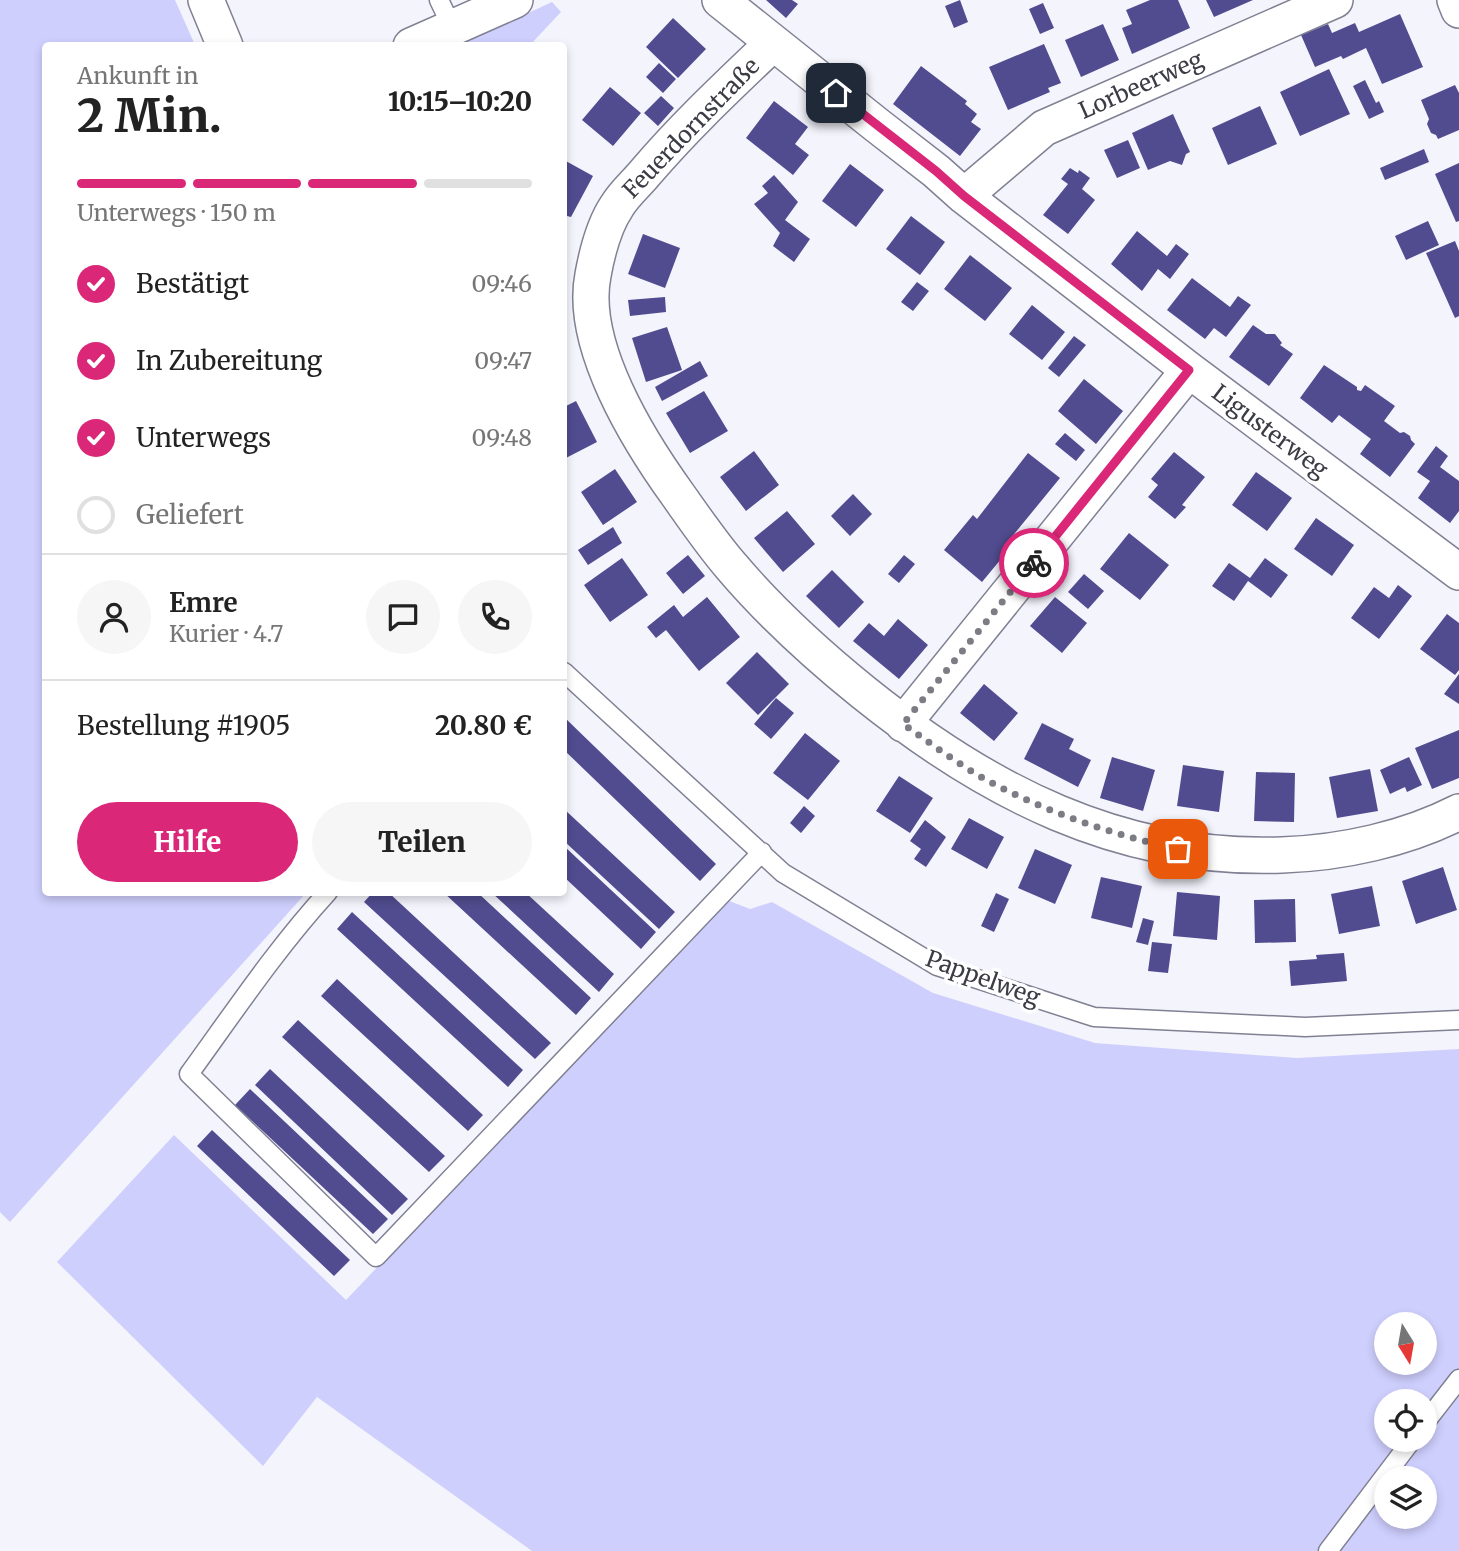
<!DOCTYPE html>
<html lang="de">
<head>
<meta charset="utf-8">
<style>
	:root { --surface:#fff; --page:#f6f6f6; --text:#222; --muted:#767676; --line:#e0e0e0; --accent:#db2777 }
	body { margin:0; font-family:Merriweather,serif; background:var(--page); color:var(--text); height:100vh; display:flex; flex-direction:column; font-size:26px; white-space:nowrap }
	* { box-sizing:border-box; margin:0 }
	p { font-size:23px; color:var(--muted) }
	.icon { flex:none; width:38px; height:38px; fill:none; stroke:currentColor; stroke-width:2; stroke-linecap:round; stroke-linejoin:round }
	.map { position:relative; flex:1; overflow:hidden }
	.side { position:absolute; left:42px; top:42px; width:525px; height:854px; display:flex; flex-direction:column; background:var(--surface); border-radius:7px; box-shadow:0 4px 10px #0003 }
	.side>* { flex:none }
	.needle { width:46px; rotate:169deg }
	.buttons { position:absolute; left:1374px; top:1312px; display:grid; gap:14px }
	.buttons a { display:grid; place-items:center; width:63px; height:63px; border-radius:50%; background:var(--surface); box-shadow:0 4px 10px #0003; font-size:35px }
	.pin { position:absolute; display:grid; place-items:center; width:60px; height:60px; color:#fff; margin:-30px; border-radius:14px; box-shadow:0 4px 10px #0006 }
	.courier { position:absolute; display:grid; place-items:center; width:70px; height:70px; margin:-35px; border:5px solid #db2777; border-radius:50%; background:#fff; color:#222; box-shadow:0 2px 9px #0007 }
	.overview em { font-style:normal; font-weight:800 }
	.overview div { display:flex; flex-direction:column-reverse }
	.overview { display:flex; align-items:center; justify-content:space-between; height:119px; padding:0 35px }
	h1 { font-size:46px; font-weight:800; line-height:52px }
	.bar { display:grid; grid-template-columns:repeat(4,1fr); gap:10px 7px; align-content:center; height:84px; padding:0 35px }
	.bar i { height:9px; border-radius:5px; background:var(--line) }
	.bar .active { background:var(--accent) }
	.bar p { grid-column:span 4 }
	.line { display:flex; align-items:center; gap:18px; padding:0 35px; border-top:2px solid var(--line) }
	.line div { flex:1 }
	.round { display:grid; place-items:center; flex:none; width:74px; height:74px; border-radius:37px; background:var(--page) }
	ol { padding:0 35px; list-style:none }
	li { display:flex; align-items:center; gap:21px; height:77px }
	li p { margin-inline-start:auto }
	li .icon { padding:7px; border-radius:50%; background:var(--accent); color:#fff; stroke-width:4 }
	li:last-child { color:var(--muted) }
	li i { width:38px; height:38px; border:4px solid var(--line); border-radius:50% }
	.action { display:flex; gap:14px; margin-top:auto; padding:14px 35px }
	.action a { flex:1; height:80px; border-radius:42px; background:var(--accent); color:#fff; font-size:28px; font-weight:800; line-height:80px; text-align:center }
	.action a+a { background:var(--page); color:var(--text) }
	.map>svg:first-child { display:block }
	.green { fill:#cfcffe; fill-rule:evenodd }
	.building { fill:#514c8f }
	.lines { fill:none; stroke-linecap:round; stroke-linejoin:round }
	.lane-casing { stroke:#808093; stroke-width:21 }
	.street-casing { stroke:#808093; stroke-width:38 }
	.lane { stroke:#fff; stroke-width:18 }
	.street { stroke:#fff; stroke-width:35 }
	.done { stroke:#7c7c85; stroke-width:7; stroke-dasharray:0 12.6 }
	.route { stroke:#db2777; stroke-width:9 }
	.labels { text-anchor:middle; stroke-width:7; stroke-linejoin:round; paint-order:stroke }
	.street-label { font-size:23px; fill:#3b3c44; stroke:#fff }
</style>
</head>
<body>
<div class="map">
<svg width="1459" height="1551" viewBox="0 0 1459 1551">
	<rect width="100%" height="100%" fill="#f4f4fd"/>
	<path class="green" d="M0,0H175L195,45L46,46V892L306,893L10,1222L0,1212Z
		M552,2L561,12L530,45L465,46V42Z
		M727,900L750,909L772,902L933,993L1095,1043L1297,1058L1459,1049V1551H532L317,1397L263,1466L57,1262L174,1135L346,1300ZM1386,1325H1424V1363H1386ZM1386,1402H1424V1440H1386ZM1386,1479H1424V1517H1386Z"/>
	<path class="building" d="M766,0H792L798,4L786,18Z
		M960,0L968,22L954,28L945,6Z
		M1150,0H1178L1190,28L1132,54L1122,28L1132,24L1126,10Z
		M1206,0H1253L1214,17Z
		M1043,3L1054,28L1040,34L1029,9Z
		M1400,14L1423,67L1382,84L1366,48L1343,59L1341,56L1315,67L1301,35L1328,24L1332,33L1355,23L1359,32Z
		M673,18L706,49L678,78L646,47Z
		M1103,24L1119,60L1081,77L1065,40Z
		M1044,44L1061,83L1048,88L1050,92L1008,110L989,67Z
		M659,63L676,79L663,93L646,77Z
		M921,66L967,101L965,104L977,114L971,122L981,129L960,156L893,104Z
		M1329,69L1350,114L1300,136L1280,92Z
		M1365,80L1376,103L1379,101L1384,112L1369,119L1353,86Z
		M1455,85L1459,93V130L1438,139L1436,135L1431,133L1427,124L1429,119L1421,100Z
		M610,87L641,113L613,146L582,120Z
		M661,96L674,108L658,126L644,113Z
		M774,101L808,127L795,144L809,155L793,175L746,138Z
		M1260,106L1277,144L1228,165L1212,128Z
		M1173,114L1190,152L1186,154L1182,165L1170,161L1148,170L1132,133Z
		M1128,140L1140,168L1117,178L1104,150Z
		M1424,149L1429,162L1385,180L1380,168Z
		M564,160L593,176L571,217L567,216L564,225Z
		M1459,163V221L1456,222L1435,174Z
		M850,164L884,190L856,227L822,201Z
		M1070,168L1078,173L1079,170L1090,178L1082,189L1095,200L1068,234L1043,215L1068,184L1061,179Z
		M774,175L798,202L785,220L810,239L794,262L773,246L780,233L754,204L768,193L762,186Z
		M911,216L945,242L920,275L886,249Z
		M1428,221L1439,245L1406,260L1395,236Z
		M1137,231L1167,256L1176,244L1189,254L1170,279L1158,269L1142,291L1111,264Z
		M643,234L680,248L665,288L628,274Z
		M1455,241L1459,251V316L1455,318L1426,253Z
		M970,255L1012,288L985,321L944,289Z
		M1192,278L1230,307L1238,296L1251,305L1226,337L1214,328L1205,339L1167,310Z
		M917,282L929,291L913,311L901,302Z
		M665,297L666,312L630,316L628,300Z
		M1032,305L1065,332L1042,360L1009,334Z
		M1253,325L1266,334H1275L1282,343L1280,345L1293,354L1269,386L1229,357Z
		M667,327L682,370L646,382L632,338Z
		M1074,336L1086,345L1059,377L1048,368Z
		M700,361L708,376L662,401L655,387Z
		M1324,365L1357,387V390L1361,391L1365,385L1395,406L1384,421L1400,433L1404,432L1410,436L1411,440L1415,444L1390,477L1360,454L1371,439L1339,415L1332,423L1300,398Z
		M1084,379L1123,411L1096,444L1058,411Z
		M704,391L728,431L690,453L666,413Z
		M576,401L597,442L564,459V407Z
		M1065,433L1085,450L1076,461L1055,444Z
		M1436,446L1448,456L1440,467L1459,481V511L1450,523L1418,498L1430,481L1417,472Z
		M754,451L779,485L746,511L720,477Z
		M1174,452L1205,477L1182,505L1186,507L1175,519L1148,497L1158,485L1151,479Z
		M1028,453L1060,478L1006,544L1011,547L982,582L944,550L973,515L977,519Z
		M615,469L637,502L603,525L581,492Z
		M1256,472L1292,498L1267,531L1232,505Z
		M853,494L872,514L850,536L831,516Z
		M787,511L815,544L783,572L754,538Z
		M1316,518L1354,545L1332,576L1294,549Z
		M613,527L622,543L588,565L578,550Z
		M1129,533L1169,565L1140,600L1100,569Z
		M688,555L705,576L683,594L666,573Z
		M904,555L915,564L899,583L888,574Z
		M622,558L648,595L610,622L584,585Z
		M1265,558L1288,575L1271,598L1248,581L1234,601L1212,586L1229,563L1250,578Z
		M832,570L864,602L839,628L806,596Z
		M1084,574L1104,591L1088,609L1068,592Z
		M1398,585L1412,596L1379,639L1351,618L1374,587L1389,598Z
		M707,597L740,637L699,671L666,630L656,638L647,627L674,605L683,617Z
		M1055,597L1087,623L1062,653L1030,626Z
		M1447,614L1459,623V670L1455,675L1420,649Z
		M898,619L928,645L899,679L853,641L869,623L884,636Z
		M757,652L789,684L758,715L726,683Z
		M1459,674V704L1444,694Z
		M984,684L1018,713L994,741L960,713Z
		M776,698L794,713L771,739L754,724Z
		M564,717L716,864L700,881L564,750Z
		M1042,723L1074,739L1069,749L1091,760L1078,787L1024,759Z
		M1459,730V778L1432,789L1415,748Z
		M805,733L840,761L808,800L773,773Z
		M1112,757L1155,770L1143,811L1100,798Z
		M1409,757L1422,785L1407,792L1405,787L1390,794L1380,770Z
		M1183,765L1224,771L1219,812L1177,806Z
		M1370,769L1378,811L1337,818L1329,777Z
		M1256,772L1295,773L1294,822L1254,821Z
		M899,776L933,798L910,833L876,811Z
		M804,806L815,816L801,833L790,823Z
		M564,809L675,912L659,929L564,841Z
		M969,818L1004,837L987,869L951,849Z
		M925,820L946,837L926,867L914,859L921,849L910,841Z
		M564,846L656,932L641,949L564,877Z
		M1035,849L1072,865L1055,904L1018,888Z
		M1443,867L1457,910L1416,924L1402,881Z
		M1101,877L1142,886L1132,928L1091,918Z
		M1372,886L1380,926L1339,934L1331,894Z
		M373,892H388L551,1043L535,1059L364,902Z
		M443,892H477L591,998L576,1015Z
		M491,892H525L614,974L599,992Z
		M1177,892L1220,896L1217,940L1173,936Z
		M996,893L1009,899L994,932L981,926Z
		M1295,899L1296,942L1255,943L1254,900Z
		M352,912L523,1070L508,1087L337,929Z
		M1143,918L1154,921L1148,945L1136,942Z
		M1152,942L1172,944L1168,973L1148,971Z
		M1344,953L1347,981L1291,986L1289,961L1317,959L1316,955Z
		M337,979L483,1115L468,1131L321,996Z
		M298,1020L445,1156L429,1172L282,1037Z
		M270,1069L408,1199L392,1215L255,1085Z
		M250,1089L388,1219L373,1234L235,1105Z
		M212,1130L350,1260L334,1276L197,1146Z"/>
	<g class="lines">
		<g class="lane-casing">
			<path id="lane" d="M439,0L452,27
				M564,672L783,873L937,966L1094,1017L1305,1027L1459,1020
				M328,892C276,949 234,1012 189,1074L376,1257L762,852
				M1424,1424L1459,1379
				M1328,1551L1412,1440"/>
		</g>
		<g class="street-casing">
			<path id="street" d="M206,0L225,46
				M720,0L878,126L936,171L964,196L1189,370L1459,572
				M1455,0L1459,10
				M773,43C729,85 685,126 645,173C636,184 624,194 617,206C604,225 597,253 593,275C579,345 639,441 678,495C695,519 712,544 731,566C770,612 816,654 863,692C986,791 1120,861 1282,855C1342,853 1406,839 1459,812
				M411,46L515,0
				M964,196L1044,128L1335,0
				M903,724L1189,370"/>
		</g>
		<use href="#lane" class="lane"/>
		<use href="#street" class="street"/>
	</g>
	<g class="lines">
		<path class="done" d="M1034,563L903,724C929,742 955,762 983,778C1045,812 1110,834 1178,849"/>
		<path class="route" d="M836,93L936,171L964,196L1189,370L1034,563"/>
	</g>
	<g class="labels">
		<g class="street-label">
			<text transform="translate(1141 85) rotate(-24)" y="8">Lorbeerweg</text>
			<text transform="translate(691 128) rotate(-46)" y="8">Feuerdornstraße</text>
			<text transform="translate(1270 431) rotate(37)" y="8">Ligusterweg</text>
			<text transform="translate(983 978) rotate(20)" y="8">Pappelweg</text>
		</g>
	</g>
</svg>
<div class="buttons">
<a><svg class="needle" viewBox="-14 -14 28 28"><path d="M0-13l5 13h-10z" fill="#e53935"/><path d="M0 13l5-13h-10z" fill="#767676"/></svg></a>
<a><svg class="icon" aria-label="locate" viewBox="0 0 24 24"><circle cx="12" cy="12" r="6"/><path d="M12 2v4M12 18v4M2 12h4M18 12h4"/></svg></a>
<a><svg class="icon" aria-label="layers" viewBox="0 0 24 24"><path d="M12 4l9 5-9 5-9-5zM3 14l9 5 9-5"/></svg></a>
</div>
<div class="pin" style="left:1178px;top:849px;background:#ea580c"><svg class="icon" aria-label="bag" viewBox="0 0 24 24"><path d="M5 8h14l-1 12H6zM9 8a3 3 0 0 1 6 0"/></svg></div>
<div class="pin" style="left:836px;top:93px;background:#1f2937"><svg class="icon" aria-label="home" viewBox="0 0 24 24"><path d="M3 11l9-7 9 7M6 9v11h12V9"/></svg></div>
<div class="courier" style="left:1034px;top:563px"><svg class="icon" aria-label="bike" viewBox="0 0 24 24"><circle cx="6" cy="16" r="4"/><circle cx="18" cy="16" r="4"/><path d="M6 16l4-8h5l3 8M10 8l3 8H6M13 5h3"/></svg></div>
<section class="side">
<div class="overview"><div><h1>2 Min.</h1><p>Ankunft in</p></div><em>10:15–10:20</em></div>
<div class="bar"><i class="active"></i><i class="active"></i><i class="active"></i><i></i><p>Unterwegs · 150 m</p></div>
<ol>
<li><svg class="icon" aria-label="check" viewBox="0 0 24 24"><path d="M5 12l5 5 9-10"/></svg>Bestätigt<p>09:46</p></li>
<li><svg class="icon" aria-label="check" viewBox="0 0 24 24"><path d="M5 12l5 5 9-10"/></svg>In Zubereitung<p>09:47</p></li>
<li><svg class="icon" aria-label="check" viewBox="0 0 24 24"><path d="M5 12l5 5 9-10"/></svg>Unterwegs<p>09:48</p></li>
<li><i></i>Geliefert</li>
</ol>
<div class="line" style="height:126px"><a class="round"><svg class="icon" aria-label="person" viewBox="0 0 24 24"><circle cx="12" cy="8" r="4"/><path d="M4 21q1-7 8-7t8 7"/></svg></a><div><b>Emre</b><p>Kurier · 4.7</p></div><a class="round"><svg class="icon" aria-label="chat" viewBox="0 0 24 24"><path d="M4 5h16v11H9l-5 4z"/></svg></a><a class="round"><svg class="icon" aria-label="phone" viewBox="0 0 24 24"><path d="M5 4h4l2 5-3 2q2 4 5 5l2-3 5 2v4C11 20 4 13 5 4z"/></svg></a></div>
<div class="line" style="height:91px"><div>Bestellung #1905</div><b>20.80 €</b></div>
<div class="action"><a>Hilfe</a><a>Teilen</a></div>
</section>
</div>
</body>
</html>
